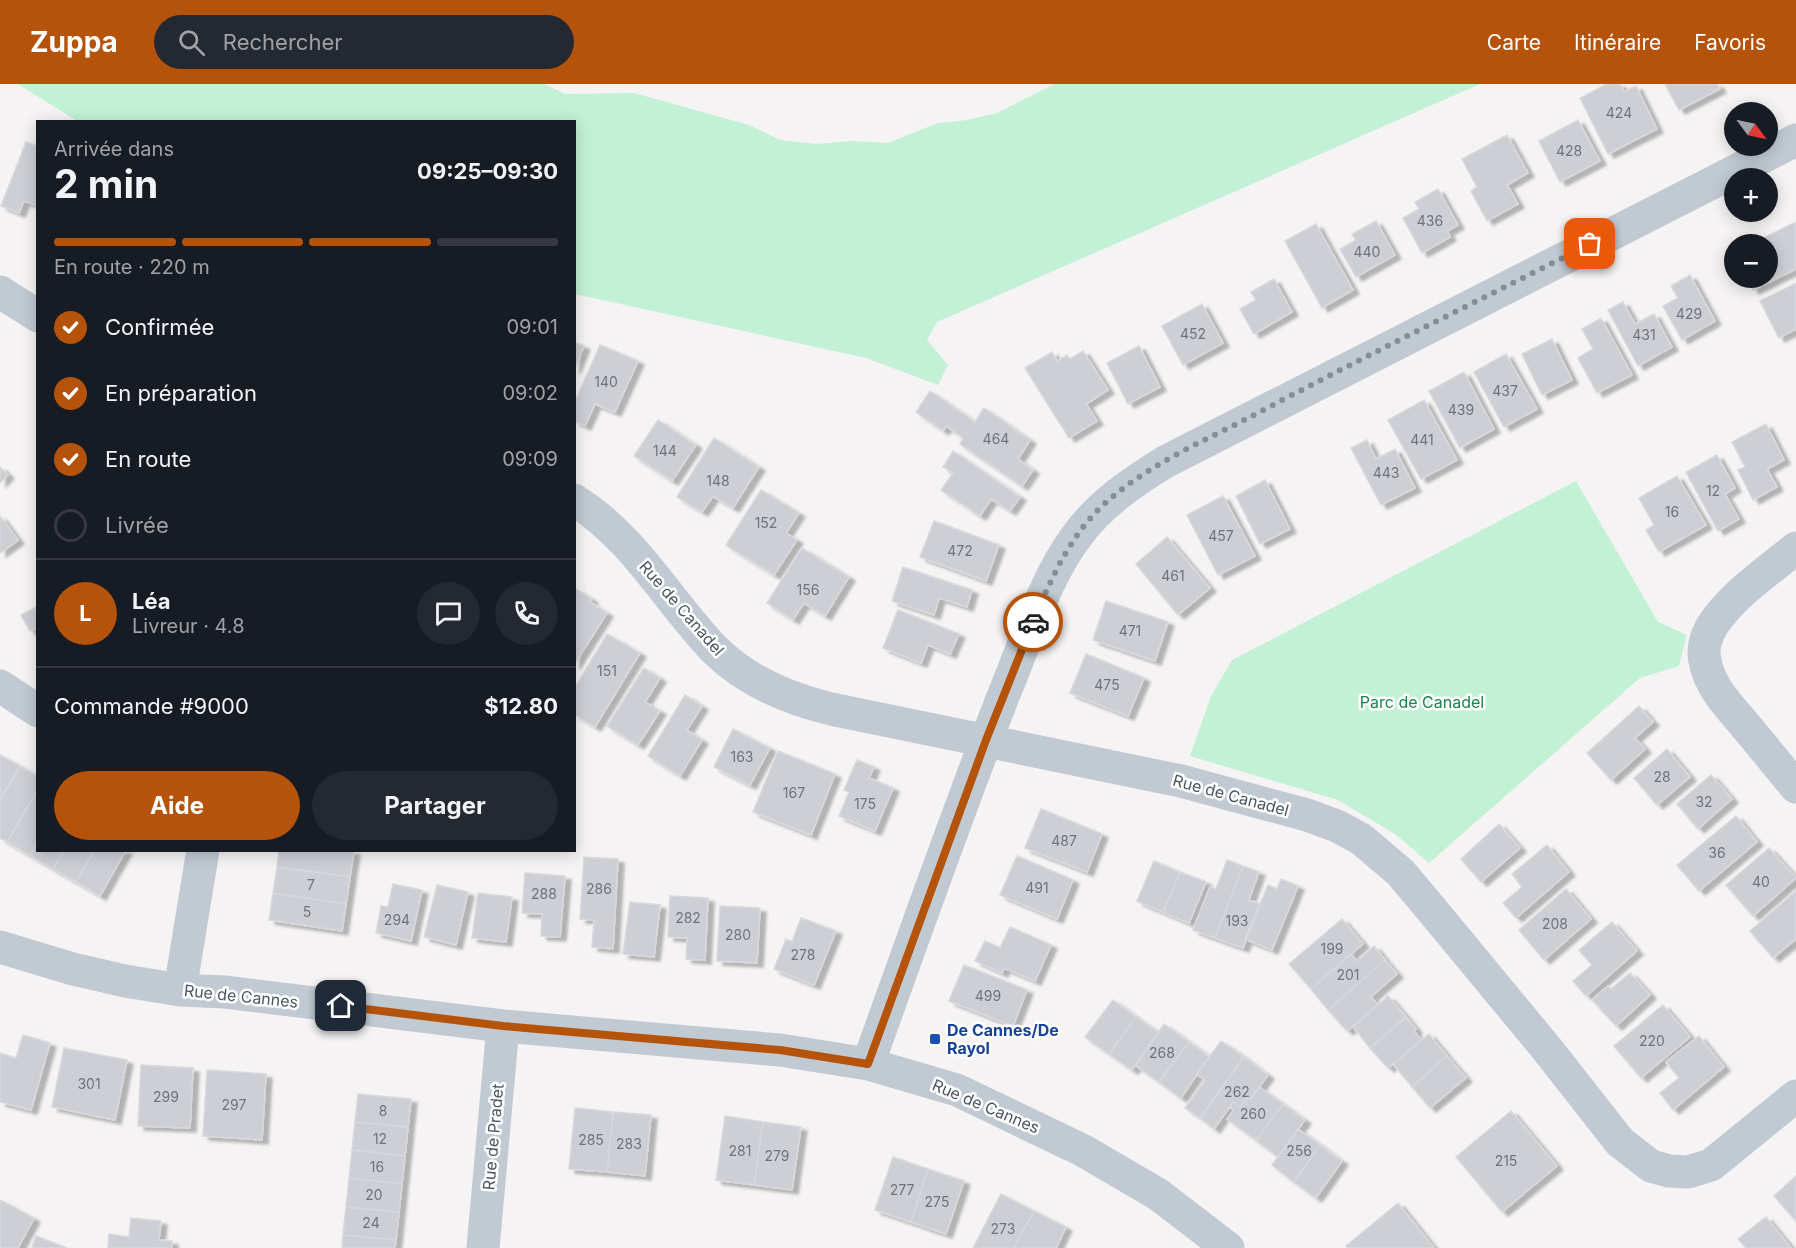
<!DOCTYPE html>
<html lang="fr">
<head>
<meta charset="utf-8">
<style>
	:root { --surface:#171b24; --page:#242831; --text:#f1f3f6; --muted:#9ea1a6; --line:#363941; --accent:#b45309 }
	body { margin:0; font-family:Inter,sans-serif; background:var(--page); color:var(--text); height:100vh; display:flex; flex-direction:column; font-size:22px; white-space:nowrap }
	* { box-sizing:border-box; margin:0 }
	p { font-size:20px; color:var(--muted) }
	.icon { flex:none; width:33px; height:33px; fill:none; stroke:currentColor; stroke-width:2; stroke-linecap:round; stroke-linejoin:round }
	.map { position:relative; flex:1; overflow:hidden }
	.panel { position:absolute; left:36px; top:36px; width:540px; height:732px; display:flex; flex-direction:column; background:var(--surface); border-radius:0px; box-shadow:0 3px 15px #0003 }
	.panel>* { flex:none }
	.needle { width:39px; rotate:123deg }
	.fabs { position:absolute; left:1724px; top:18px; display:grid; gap:12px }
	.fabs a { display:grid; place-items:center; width:54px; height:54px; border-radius:50%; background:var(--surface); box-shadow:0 3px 15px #0003; font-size:30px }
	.pin { position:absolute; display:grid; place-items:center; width:51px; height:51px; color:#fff; margin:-26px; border-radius:12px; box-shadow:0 3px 9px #0006 }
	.courier { position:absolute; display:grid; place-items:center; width:60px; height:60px; margin:-30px; border:4px solid #b45309; border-radius:50%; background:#fff; color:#222; box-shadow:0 2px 8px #0007 }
	.headline em { font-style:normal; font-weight:700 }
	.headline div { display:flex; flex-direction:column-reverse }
	.headline { display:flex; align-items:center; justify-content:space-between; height:102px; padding:0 18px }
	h1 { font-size:39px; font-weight:700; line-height:45px }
	.bar { display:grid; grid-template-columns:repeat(4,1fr); gap:9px 6px; align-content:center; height:72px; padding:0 18px }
	.bar i { height:8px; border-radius:4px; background:var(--line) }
	.bar .active { background:var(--accent) }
	.bar p { grid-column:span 4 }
	.line { display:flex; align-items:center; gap:15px; padding:0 18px; border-top:2px solid var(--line) }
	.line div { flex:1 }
	.round { display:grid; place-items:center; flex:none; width:63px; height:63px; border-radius:32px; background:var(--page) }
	ol { padding:0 18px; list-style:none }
	li { display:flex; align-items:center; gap:18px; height:66px }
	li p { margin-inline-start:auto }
	li .icon { padding:6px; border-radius:50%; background:var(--accent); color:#fff; stroke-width:4 }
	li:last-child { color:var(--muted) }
	li i { width:33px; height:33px; border:3px solid var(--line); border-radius:50% }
	.action { display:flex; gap:12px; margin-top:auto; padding:12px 18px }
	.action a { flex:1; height:69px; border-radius:36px; background:var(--accent); color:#fff; font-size:24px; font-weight:700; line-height:69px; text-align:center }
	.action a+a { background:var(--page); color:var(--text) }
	header { display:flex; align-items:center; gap:36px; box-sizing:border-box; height:84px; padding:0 30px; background:var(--accent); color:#fff }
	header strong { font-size:28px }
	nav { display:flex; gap:33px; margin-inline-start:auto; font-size:21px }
	.search { width:420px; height:54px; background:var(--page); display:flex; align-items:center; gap:15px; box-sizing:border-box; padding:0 21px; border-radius:33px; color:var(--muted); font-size:22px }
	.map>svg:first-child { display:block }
	.green { fill:#c3f1d5 }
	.building { fill:#cdcfd5; stroke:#d7d9de; stroke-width:1.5; filter:url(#shadow) }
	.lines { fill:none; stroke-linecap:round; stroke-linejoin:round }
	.minor { stroke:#c1cad2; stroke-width:33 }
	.done { stroke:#868d94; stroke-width:6; stroke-dasharray:0 10.8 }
	.route { stroke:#b45309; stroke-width:8 }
	.transit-dot { fill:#1a4fb4; stroke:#fff; stroke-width:2 }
	.labels { text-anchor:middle; stroke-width:5; stroke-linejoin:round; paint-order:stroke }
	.number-label { font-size:14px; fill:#6b747e }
	.street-label { font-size:16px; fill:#4a5661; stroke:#fff }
	.park-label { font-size:16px; fill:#17864f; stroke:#fff }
	.transit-label { font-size:16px; font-weight:bold; fill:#164399; stroke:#fff; text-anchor:start }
</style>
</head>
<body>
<header>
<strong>Zuppa</strong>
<div class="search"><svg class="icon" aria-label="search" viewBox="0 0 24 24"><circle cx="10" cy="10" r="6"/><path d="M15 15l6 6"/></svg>Rechercher</div>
<nav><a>Carte</a><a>Itinéraire</a><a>Favoris</a></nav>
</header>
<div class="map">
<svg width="1796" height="1164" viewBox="0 0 1796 1164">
	<defs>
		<filter id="shadow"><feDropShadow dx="6" dy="4" stdDeviation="1.5" flood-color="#0004"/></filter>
	</defs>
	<rect width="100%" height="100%" fill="#f5f3f3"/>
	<path class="green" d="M18,0H545L565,10L634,9L749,41L780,56L817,60L851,57L888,59L938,39L967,36L997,29L1054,0H1480L937,238L927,256L948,281L938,301L866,274L575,210L574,38L77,37Z
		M1576,397L1658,538L1687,551L1679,582L1640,594L1429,779L1395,750L1338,716L1190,672L1211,612L1232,576Z"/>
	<path class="building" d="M1607,0H1620L1624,8L1636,2L1657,45L1608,70L1580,14Z
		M1665,0H1717L1720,5L1679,26Z
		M1578,36L1600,77L1560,98L1539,57Z
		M1507,51L1528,89L1507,101L1518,120L1487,137L1471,107L1477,103L1462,75Z
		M26,58L38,62V122L24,117L19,129L1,122Z
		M1438,105L1458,141L1447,147L1450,153L1422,169L1403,134L1419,125L1415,118Z
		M1376,137L1395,171L1356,193L1340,165L1356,156L1352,150Z
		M1796,138V185L1753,206L1747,194H1767V160H1751Z
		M1316,140L1353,206L1322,224L1285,157Z
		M1690,191L1715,237L1682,256L1663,222L1678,214L1671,202Z
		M1274,195L1292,228L1254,250L1240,225L1256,216L1251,208Z
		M1796,199V245L1779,254L1760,217Z
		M1623,218L1635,240L1654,230L1672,263L1638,282L1608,226Z
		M1202,220L1223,259L1183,281L1162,242Z
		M1601,234L1632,291L1597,309L1578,274L1593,265L1582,245Z
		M1552,255L1572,296L1542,311L1522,270Z
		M574,258L584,262L574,286Z
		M600,261L638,277L615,328L595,320L585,342L574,337V320Z
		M1139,262L1160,303L1128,320L1107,279Z
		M1083,267L1108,306L1086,320L1097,337L1069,354L1025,284L1052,268L1057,277L1067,271L1070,275Z
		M1506,270L1537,325L1504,343L1474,288Z
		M1464,288L1494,345L1460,364L1429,307Z
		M930,307L975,338L984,324L1030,356L1018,375L1033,386L1022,402L960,360L963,354L946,342L943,347L916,328Z
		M1424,316L1457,376L1421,395L1388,336Z
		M658,336L696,361L672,397L634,372Z
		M1766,340L1784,376L1767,385L1777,403L1753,416L1738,386L1745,383L1732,358Z
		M714,354L759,383L733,424L713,412L702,428L677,413Z
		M1367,356L1376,375L1395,365L1415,404L1381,421L1351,364Z
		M953,367L1020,413L1010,427L991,415L980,432L941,406L953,389L943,383Z
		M1717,371L1735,404L1725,410L1739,435L1718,447L1686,388Z
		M0,383L8,391L0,399Z
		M1677,392L1706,441L1659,468L1646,446L1654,441L1639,414Z
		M1265,396L1290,445L1260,460L1236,412Z
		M761,406L799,429L786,449L797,456L774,491L726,461Z
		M1223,412L1255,472L1218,491L1187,431Z
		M0,432L18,456L0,469Z
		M934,437L999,461L986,497L920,473Z
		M1167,453L1210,504L1178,531L1136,480Z
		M802,464L849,493L825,532L804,519L793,536L767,519Z
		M903,483L972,506L967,523L939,514L934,531L892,517Z
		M576,505L592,515L590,518L607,529L574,581V508Z
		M1106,517L1168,538L1155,577L1093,556Z
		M38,522V543L30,547L21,531Z
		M898,526L959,550L950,570L928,561L921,579L883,564Z
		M607,550L640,569L595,643L574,630V605Z
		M1086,570L1144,594L1128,632L1070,609Z
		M644,584L660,594L645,618L660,627L638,661L607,642Z
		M685,611L702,622L687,646L702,656L680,692L648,672Z
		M1639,622L1653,638L1635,654L1645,665L1611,696L1587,669Z
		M733,645L770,664L750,701L714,683Z
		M1667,665L1690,693L1657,721L1634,694Z
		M778,667L835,690L811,751L753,728Z
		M0,671L20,682L0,716Z
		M857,676L874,683L869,694L893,704L875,747L839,732L849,708L844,706Z
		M20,682L38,693V705L7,758L0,754V716Z
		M1711,691L1732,715L1698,745L1677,720Z
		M38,705V758L30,771L7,758Z
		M1041,725L1102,750L1087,788L1025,764Z
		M1736,732L1757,758L1699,807L1677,781Z
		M1499,740L1520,764L1481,798L1461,775Z
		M38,758V766H64L53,785L30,771Z
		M1547,761L1569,788L1516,834L1503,819L1522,803L1512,790Z
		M1769,764L1796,794L1753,832L1726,801Z
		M64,766H95L76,798L53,785Z
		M95,766H126L100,812L76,798Z
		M279,766L354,767L350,793L277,783Z
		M1017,772L1073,796L1057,835L1000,811Z
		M584,773L618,775L613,865L592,863L594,836L580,835Z
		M1227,776L1243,782L1215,854L1193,846L1210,803L1216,805Z
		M1154,777L1180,788L1163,828L1137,817Z
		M1243,782L1259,788L1249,816L1260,820L1243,864L1215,854Z
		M277,783L350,793L346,820L273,809Z
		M1180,788L1206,798L1189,839L1163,828Z
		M525,789L565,792L560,853L541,852L542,830L522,829Z
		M1281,795L1298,802L1272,866L1245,855L1268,801L1277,805Z
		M393,800L422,806L411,857L376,849L381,822L388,823Z
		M437,801L468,808L456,861L424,853Z
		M1566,805L1591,835L1544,876L1519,846Z
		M1796,807V855L1773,874L1750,847Z
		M273,809L346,820L342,847L269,836Z
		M478,809L512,813L506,858L472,854Z
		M670,812L708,814L705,876L686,875L687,854L668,853Z
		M630,818L660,821L654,873L623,870Z
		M720,822L760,824L757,879L717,877Z
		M801,834L836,847L814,901L774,885L786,855L792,858Z
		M1342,835L1363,860L1311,905L1289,880Z
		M1612,838L1637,867L1586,912L1573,897L1592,881L1579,866Z
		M1010,843L1051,861L1035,897L1004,884L1002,889L975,877L985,857L1000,864Z
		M1374,862L1385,876L1328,926L1311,905L1351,870L1357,877Z
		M1385,876L1397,890L1371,913L1378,921L1347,947L1328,926Z
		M964,881L1027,906L1013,942L949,917Z
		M1630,889L1650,911L1616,942L1592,916L1608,902L1611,905Z
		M1388,912L1406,933L1370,964L1353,943Z
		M1113,916L1136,933L1109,970L1085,953Z
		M1663,921L1690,953L1641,994L1614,962Z
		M1136,933L1159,949L1132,986L1109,970Z
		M1406,933L1416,945L1414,947L1421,956L1388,984L1370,964Z
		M1164,940L1189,958L1159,998L1135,981Z
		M1429,950L1447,972L1412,1003L1393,980Z
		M23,951L50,959L31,1026L0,1018V969L16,974Z
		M1699,952L1724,983L1673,1026L1660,1009L1679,994L1666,978Z
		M1221,957L1244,973L1200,1034L1185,1024L1205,996L1197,990Z
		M1189,958L1209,973L1181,1014L1159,998Z
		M64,964L127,976L115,1036L52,1023Z
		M1447,972L1466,994L1430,1024L1412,1003Z
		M1244,973L1268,991L1251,1015L1248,1013L1240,1023L1233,1018L1214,1045L1200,1034Z
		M141,981L193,984L190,1044L138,1042Z
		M207,986L266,990L262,1056L203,1052Z
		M1259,1003L1283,1020L1256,1056L1227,1035L1234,1026L1230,1023L1233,1018L1240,1023L1248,1013L1251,1015Z
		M358,1010L411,1015L408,1043L355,1038Z
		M1283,1020L1305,1036L1278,1073L1256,1056Z
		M575,1024L613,1028L607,1088L569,1085Z
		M1511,1027L1557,1082L1502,1128L1456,1073Z
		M613,1028L651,1031L645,1092L607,1088Z
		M725,1032L763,1038L754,1101L716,1096Z
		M355,1038L408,1043L405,1072L352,1066Z
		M763,1038L801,1043L792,1106L754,1101Z
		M1298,1045L1320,1061L1294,1098L1272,1081Z
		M1320,1061L1342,1077L1316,1114L1294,1098Z
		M352,1066L405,1072L402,1100L349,1094Z
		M893,1073L928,1085L911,1138L875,1126Z
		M928,1085L964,1097L946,1150L911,1138Z
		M1796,1092V1137L1774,1112Z
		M349,1094L402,1100L399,1128L346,1123Z
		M1001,1110L1034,1127L1014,1164H973Z
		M0,1116L34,1134L18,1164H0Z
		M1398,1119L1434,1164H1348L1346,1162Z
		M346,1123L399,1128L396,1156L343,1151Z
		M1034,1127L1066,1143L1056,1164H1014Z
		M1766,1133L1791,1164H1746L1738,1155Z
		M131,1134L161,1137L159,1156L172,1157V1164H108L109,1150L129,1153Z
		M343,1151L396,1156L395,1164H342Z
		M36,1152L67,1164H32Z"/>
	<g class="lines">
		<path class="minor" d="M0,208L38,232
			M574,416C634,453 667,516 714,565C745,596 789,615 831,625L1181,697L1307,731L1337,742L1361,755L1400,788L1427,820L1547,965L1620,1058L1651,1082L1669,1087L1688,1088L1711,1081L1796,1012
			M1796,464C1767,488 1733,510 1712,542C1706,552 1702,566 1705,577C1710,605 1732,625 1749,646C1765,665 1780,684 1796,703
			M0,602L38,627
			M0,863L73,885L125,897L180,906L225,908L503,942L780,966L868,980L957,1006L1084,1067L1159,1111L1228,1164
			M180,906L203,766
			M868,980C913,855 957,729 1006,605C1027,555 1043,498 1076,453C1099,421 1131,399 1165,378L1796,56
			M483,1164L503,942"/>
	</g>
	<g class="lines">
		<path class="done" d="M1033,538C1050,497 1068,456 1099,425C1142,383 1202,358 1254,331C1365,272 1478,217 1590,160"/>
		<path class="route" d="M341,922L503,942L780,966L868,980L986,656L1033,538"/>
	</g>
	<rect class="transit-dot" x="929" y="949" width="12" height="12" rx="3"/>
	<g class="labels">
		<g class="number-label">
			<text x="1619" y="34">424</text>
			<text x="1569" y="72">428</text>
			<text x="1430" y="142">436</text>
			<text x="1367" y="173">440</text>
			<text x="1689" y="235">429</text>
			<text x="1193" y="255">452</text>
			<text x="1644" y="256">431</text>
			<text x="606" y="303">140</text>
			<text x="1505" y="312">437</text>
			<text x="1461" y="331">439</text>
			<text x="996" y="360">464</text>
			<text x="1422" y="361">441</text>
			<text x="665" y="372">144</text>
			<text x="1386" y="394">443</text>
			<text x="718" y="402">148</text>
			<text x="1713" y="412">12</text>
			<text x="1672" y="433">16</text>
			<text x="766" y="444">152</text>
			<text x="1221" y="457">457</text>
			<text x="960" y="472">472</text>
			<text x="1173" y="497">461</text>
			<text x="808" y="511">156</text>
			<text x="1130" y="552">471</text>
			<text x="607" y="592">151</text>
			<text x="1107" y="606">475</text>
			<text x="742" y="678">163</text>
			<text x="1662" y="698">28</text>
			<text x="794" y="714">167</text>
			<text x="1704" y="723">32</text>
			<text x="865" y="725">175</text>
			<text x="1064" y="762">487</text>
			<text x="1717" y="774">36</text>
			<text x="1761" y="803">40</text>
			<text x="311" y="806">7</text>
			<text x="1037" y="809">491</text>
			<text x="599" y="810">286</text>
			<text x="544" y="815">288</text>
			<text x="307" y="833">5</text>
			<text x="688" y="839">282</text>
			<text x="397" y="841">294</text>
			<text x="1237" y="842">193</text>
			<text x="1555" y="845">208</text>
			<text x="738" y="856">280</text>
			<text x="1332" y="870">199</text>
			<text x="803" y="876">278</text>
			<text x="1348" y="896">201</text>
			<text x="988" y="917">499</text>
			<text x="1652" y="962">220</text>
			<text x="1162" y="974">268</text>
			<text x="89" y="1005">301</text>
			<text x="1237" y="1013">262</text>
			<text x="166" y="1018">299</text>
			<text x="234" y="1026">297</text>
			<text x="383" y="1032">8</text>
			<text x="1253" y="1035">260</text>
			<text x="380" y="1060">12</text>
			<text x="591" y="1061">285</text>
			<text x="629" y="1065">283</text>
			<text x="740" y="1072">281</text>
			<text x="1299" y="1072">256</text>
			<text x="777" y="1077">279</text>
			<text x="1506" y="1082">215</text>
			<text x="377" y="1088">16</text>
			<text x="902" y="1111">277</text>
			<text x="374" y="1116">20</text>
			<text x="937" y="1123">275</text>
			<text x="371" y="1144">24</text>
			<text x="1003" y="1150">273</text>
		</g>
		<g class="street-label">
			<text transform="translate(682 524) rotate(49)" y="6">Rue de Canadel</text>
			<text transform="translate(1231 711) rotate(15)" y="6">Rue de Canadel</text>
			<text transform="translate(241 912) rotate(6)" y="6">Rue de Cannes</text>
			<text transform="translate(986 1022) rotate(23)" y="6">Rue de Cannes</text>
			<text transform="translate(493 1053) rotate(-85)" y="6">Rue de Pradet</text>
		</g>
		<g class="park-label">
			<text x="1422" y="624">Parc de Canadel</text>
		</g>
		<g class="transit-label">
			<text x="947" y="952">De Cannes/De<tspan x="947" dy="18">Rayol</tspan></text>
		</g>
	</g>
</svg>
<div class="fabs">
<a><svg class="needle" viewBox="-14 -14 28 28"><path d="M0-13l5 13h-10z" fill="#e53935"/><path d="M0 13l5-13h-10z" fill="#9ea1a6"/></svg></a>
<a>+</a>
<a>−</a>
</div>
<div class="pin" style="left:1590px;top:160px;background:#ea580c"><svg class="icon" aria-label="bag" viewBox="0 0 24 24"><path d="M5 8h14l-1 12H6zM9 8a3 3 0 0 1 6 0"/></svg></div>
<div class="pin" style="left:341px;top:922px;background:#1f2937"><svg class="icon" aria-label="home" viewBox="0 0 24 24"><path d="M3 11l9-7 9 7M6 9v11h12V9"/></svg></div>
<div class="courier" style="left:1033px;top:538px"><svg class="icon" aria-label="car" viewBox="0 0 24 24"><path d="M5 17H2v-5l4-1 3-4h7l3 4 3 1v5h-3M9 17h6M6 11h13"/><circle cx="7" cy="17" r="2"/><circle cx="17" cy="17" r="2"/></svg></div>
<section class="panel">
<div class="headline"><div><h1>2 min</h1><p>Arrivée dans</p></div><em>09:25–09:30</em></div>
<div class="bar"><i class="active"></i><i class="active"></i><i class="active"></i><i></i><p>En route · 220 m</p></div>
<ol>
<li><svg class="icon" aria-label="check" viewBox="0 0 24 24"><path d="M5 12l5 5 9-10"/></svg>Confirmée<p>09:01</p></li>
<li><svg class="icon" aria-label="check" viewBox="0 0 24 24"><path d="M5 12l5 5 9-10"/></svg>En préparation<p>09:02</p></li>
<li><svg class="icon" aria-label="check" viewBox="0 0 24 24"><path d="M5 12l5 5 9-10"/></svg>En route<p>09:09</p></li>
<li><i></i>Livrée</li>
</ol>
<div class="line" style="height:108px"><b class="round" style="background:var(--accent);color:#fff">L</b><div><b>Léa</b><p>Livreur · 4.8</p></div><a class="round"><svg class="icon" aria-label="chat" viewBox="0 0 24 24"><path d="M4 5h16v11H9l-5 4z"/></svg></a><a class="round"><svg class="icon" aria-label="phone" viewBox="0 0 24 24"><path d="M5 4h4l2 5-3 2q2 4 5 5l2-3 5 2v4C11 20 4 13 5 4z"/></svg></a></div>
<div class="line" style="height:78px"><div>Commande #9000</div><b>$12.80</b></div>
<div class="action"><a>Aide</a><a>Partager</a></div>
</section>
</div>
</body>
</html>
